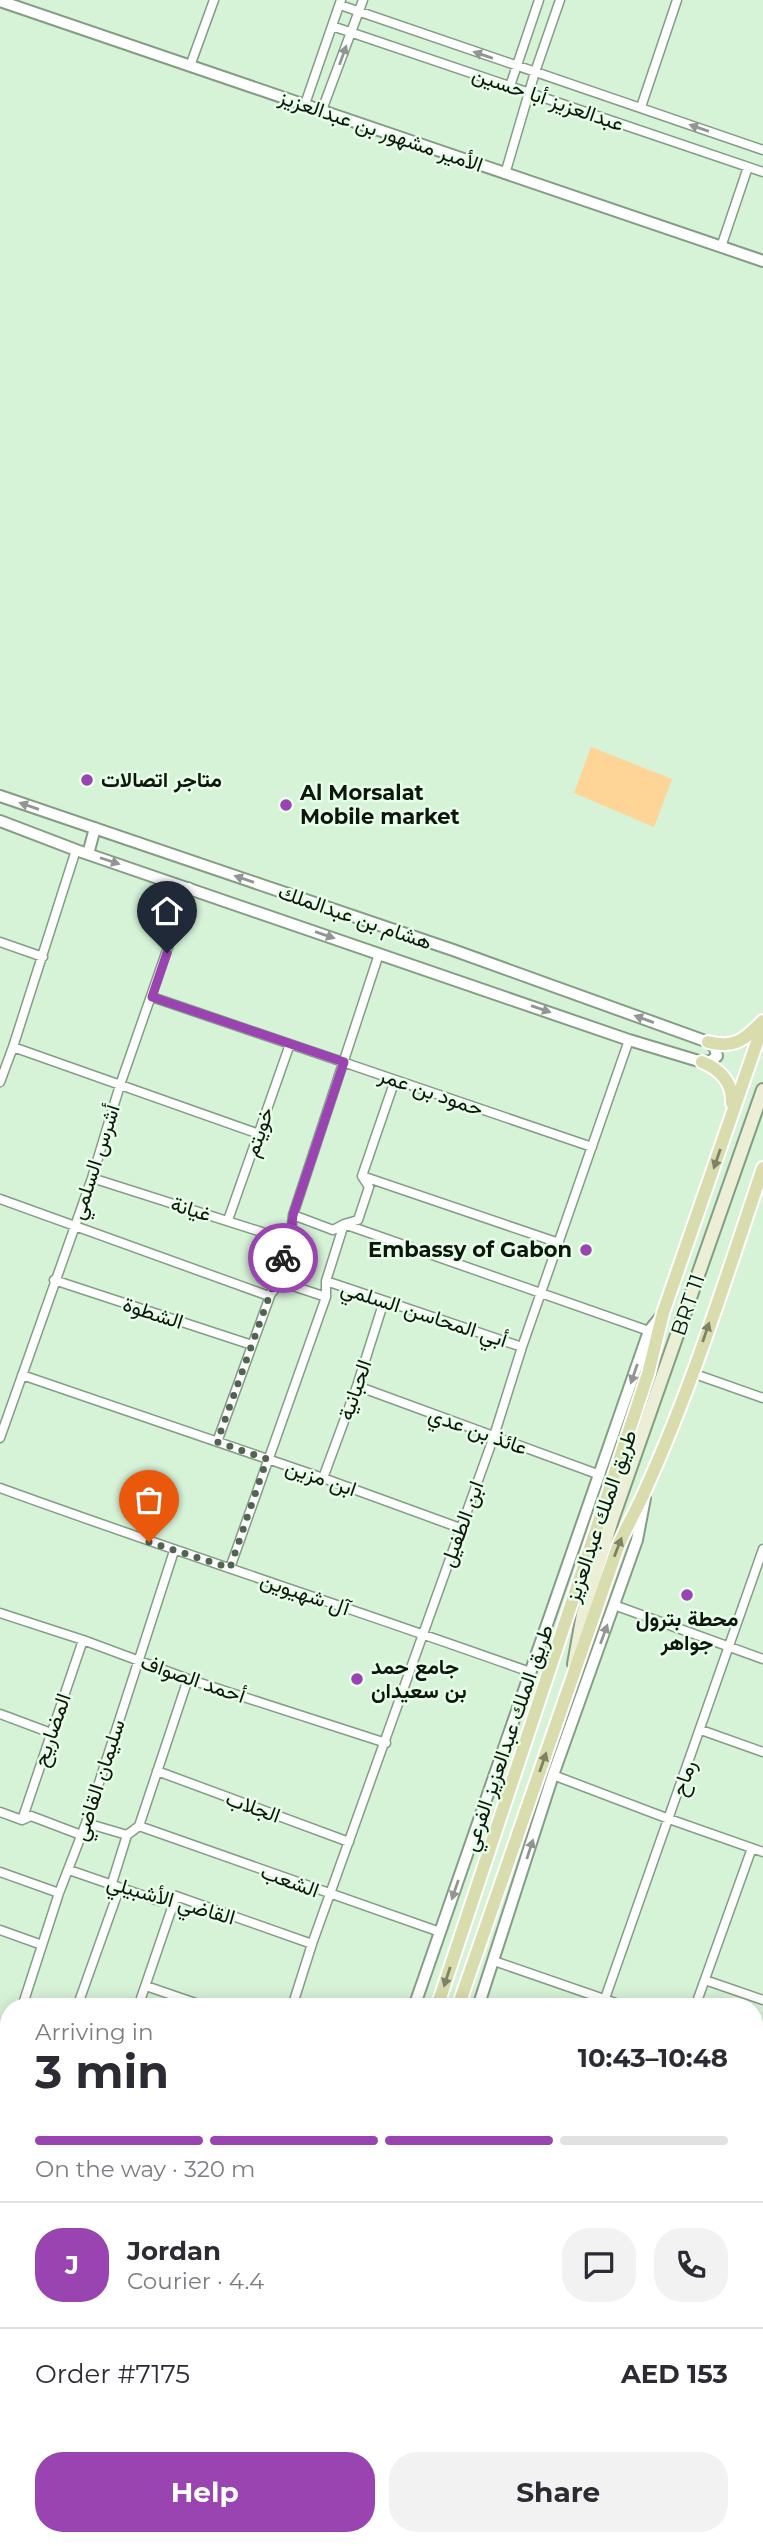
<!DOCTYPE html>
<html lang="en">
<head>
<meta charset="utf-8">
<style>
	:root { --surface:#fff; --page:#f2f2f3; --text:#2b2b33; --muted:#7c7c81; --line:#e1e1e2; --accent:#9944b1 }
	body { margin:0; font-family:Montserrat,Vazirmatn,sans-serif; background:var(--page); color:var(--text); height:100vh; display:flex; flex-direction:column; font-size:26px; white-space:nowrap }
	* { box-sizing:border-box; margin:0 }
	p { font-size:23px; color:var(--muted) }
	.icon { flex:none; width:38px; height:38px; fill:none; stroke:currentColor; stroke-width:2; stroke-linecap:round; stroke-linejoin:round }
	.map { position:relative; flex:1; overflow:hidden }
	.panel { position:absolute; left:0px; top:1998px; width:763px; height:548px; display:flex; flex-direction:column; background:var(--surface); border-radius:28px 28px 0 0; box-shadow:0 4px 18px #0003 }
	.panel>* { flex:none }
	.pin { position:absolute; display:grid; place-items:center; width:60px; height:60px; color:#fff; margin:-72px -30px; border-radius:50% 50% 50% 0; rotate:-45deg; box-shadow:0 0 7px #0007 }
	.pin .icon { rotate:45deg }
	.courier { position:absolute; display:grid; place-items:center; width:70px; height:70px; margin:-35px; border:5px solid #9944b1; border-radius:50%; background:#fff; color:#222; box-shadow:0 2px 9px #0007 }
	.overview em { font-style:normal; font-weight:700 }
	.overview div { display:flex; flex-direction:column-reverse }
	.overview { display:flex; align-items:center; justify-content:space-between; height:119px; padding:0 35px }
	h1 { font-size:46px; font-weight:700; line-height:52px }
	.bar { display:grid; grid-template-columns:repeat(4,1fr); gap:10px 7px; align-content:center; height:84px; padding:0 35px }
	.bar i { height:9px; border-radius:5px; background:var(--line) }
	.bar .current { background:var(--accent) }
	.bar p { grid-column:span 4 }
	.line { display:flex; align-items:center; gap:18px; padding:0 35px; border-top:2px solid var(--line) }
	.line div { flex:1 }
	.round { display:grid; place-items:center; flex:none; width:74px; height:74px; border-radius:28px; background:var(--page) }
	.cta { display:flex; gap:14px; margin-top:auto; padding:14px 35px }
	.cta a { flex:1; height:80px; border-radius:28px; background:var(--accent); color:#fff; font-size:28px; font-weight:700; line-height:80px; text-align:center }
	.cta a+a { background:var(--page); color:var(--text) }
	.map>svg:first-child { display:block }
	.green { fill:#fed597 }
	.lines { fill:none; stroke-linecap:round; stroke-linejoin:round }
	.minor-casing { stroke:#839e85; stroke-width:11 }
	.tertiary-casing { stroke:#839e85; stroke-width:14 }
	.secondary-casing { stroke:#839e85; stroke-width:16 }
	.primary-casing { stroke:#fff; stroke-width:16 }
	.minor { stroke:#fff; stroke-width:8 }
	.tertiary { stroke:#fff; stroke-width:10 }
	.secondary { stroke:#eceed5; stroke-width:12 }
	.primary { stroke:#d9dcac; stroke-width:12 }
	.oneway { fill:#929692 }
	.oneway2 { fill:#7d8364 }
	.done { stroke:#536353; stroke-width:7; stroke-dasharray:0 12.6 }
	.route { stroke:#9944b1; stroke-width:9 }
	.poi-dot { fill:#9944b1; stroke:#e7fee8; stroke-width:2.5 }
	.labels { text-anchor:middle; stroke-width:5; stroke-linejoin:round; paint-order:stroke }
	.street-label { font-size:21px; fill:#0c160c; stroke:#e7fee8 }
	.poi-label { font-size:21px; font-weight:bold; fill:#0c160c; stroke:#e7fee8; text-anchor:start }
</style>
</head>
<body>
<div class="map">
<svg width="763" height="2546" viewBox="0 0 763 2546">
	<rect width="100%" height="100%" fill="#d6f2d7"/>
	<path class="green" d="M591,747L672,779L654,827L574,793Z"/>
	<g class="lines">
		<g class="minor-casing">
			<path id="minor" d="M340,5L763,150
				M332,26L763,172
				M190,66L214,0
				M510,86L539,0
				M305,104L341,0
				M641,107L677,0
				M322,110L363,0
				M505,174L535,72L560,0
				M721,247L748,167
				M0,942L43,957
				M152,997L592,1147
				M13,1047L259,1134
				M0,1082L13,1047L76,850
				M362,1176L559,1243
				M92,1178L290,1241
				M0,1199L269,1296L281,1282L326,1297
				M293,1215L333,1230L344,1224L649,1331
				M228,1220L290,1044
				M54,1280L252,1345
				M326,1281L522,1347
				M692,1373L763,1398
				M22,1375L323,1478L460,1528
				M357,1386L600,1475
				M0,1438L92,1178L120,1085L189,887
				M217,1442L290,1241L293,1215L379,954
				M323,1478L357,1386L384,1301
				M0,1488C176,1552 354,1609 530,1672
				M230,1568L326,1297V1281L344,1224L358,1220L369,1187L362,1176L395,1080
				M614,1605L763,1659
				M0,1613L83,1640L188,1679L386,1743
				M0,1714L51,1733
				M701,1730L763,1752
				M157,1771L349,1842
				M553,1775L669,1819L763,1852
				M0,1812L22,1820L31,1816L81,1835
				M22,1820L83,1640
				M86,1823L127,1835
				M139,1826L440,1932
				M69,1870L159,1901L176,1896L312,1944
				M0,1872L59,1893
				M0,1930L42,1945
				M494,1961L627,2007
				M705,1980L763,2000
				M146,1986L207,2007
				M22,2007L59,1893L86,1823L174,1551
				M77,2007L117,1895L112,1883L127,1835L139,1826L188,1679
				M138,2007L176,1896
				M292,2007L312,1944L494,1436L522,1347L629,1040
				M602,2007L763,1549
				M695,2007L752,1848
				M0,2036L9,2040
				M754,2053L763,2056
				M754,2109L759,2111L754,2125
				M754,2299L763,2302
				M0,2343L9,2346
				M0,2441L9,2444
				M0,2533L9,2536
				M14,2538L38,2546
				M549,2538L575,2546
				M106,2546L109,2538
				M419,2546L422,2538
				M518,2546L521,2538
				M657,2546L660,2538"/>
		</g>
		<g class="tertiary-casing">
			<path id="tertiary" d="M0,1L763,261
				M0,796L453,950L708,1042L715,1048L717,1056L711,1061L702,1062L629,1040L76,850L0,821
				M88,854L95,828
				M414,2007L649,1331L662,1315
				M478,2007L553,1775L637,1540L645,1498
				M0,2157L9,2161
				M0,2224L9,2226
				M754,2420L763,2423
				M754,2486L763,2489
				M229,2546L231,2538
				M289,2546L292,2538"/>
		</g>
		<g class="secondary-casing">
			<path id="secondary" d="M574,1664L583,1614L612,1520L763,1090"/>
		</g>
		<g class="primary-casing">
			<path id="primary" d="M708,1042C735,1049 745,1039 763,1021
				M702,1062C720,1069 733,1083 732,1103
				M437,2007L648,1374L663,1313L763,1025
				M458,2007L617,1549C626,1527 638,1508 647,1486C693,1384 727,1275 763,1168
				M0,2178L9,2181
				M0,2198L9,2201
				M754,2440L763,2443
				M754,2463L763,2466
				M247,2546L251,2538
				M269,2546L272,2538"/>
		</g>
		<use href="#minor" class="minor"/>
		<use href="#tertiary" class="tertiary"/>
		<use href="#secondary" class="secondary"/>
		<use href="#primary" class="primary"/>
	</g>
	<defs><path id="oneway-solid" d="M-6-.8H1V-3.2L6.5 0L1 3.2V.8H-6Z" transform="scale(1.75)"/></defs>
	<g class="oneway">
		<use href="#oneway-solid" transform="translate(343 55) rotate(-70)"/>
		<use href="#oneway-solid" transform="translate(483 55) rotate(-161)"/>
		<use href="#oneway-solid" transform="translate(699 128) rotate(-161)"/>
		<use href="#oneway-solid" transform="translate(29 806) rotate(-161)"/>
		<use href="#oneway-solid" transform="translate(110 861) rotate(18)"/>
		<use href="#oneway-solid" transform="translate(244 879) rotate(-161)"/>
		<use href="#oneway-solid" transform="translate(325 935) rotate(19)"/>
		<use href="#oneway-solid" transform="translate(541 1009) rotate(19)"/>
		<use href="#oneway-solid" transform="translate(644 1019) rotate(-160)"/>
		<use href="#oneway-solid" transform="translate(634 1374) rotate(109)"/>
		<use href="#oneway-solid" transform="translate(604 1634) rotate(-70)"/>
		<use href="#oneway-solid" transform="translate(530 1849) rotate(-72)"/>
		<use href="#oneway-solid" transform="translate(455 1890) rotate(109)"/>
	</g>
	<g class="oneway2">
		<use href="#oneway-solid" transform="translate(717 1159) rotate(109)"/>
		<use href="#oneway-solid" transform="translate(706 1332) rotate(-71)"/>
		<use href="#oneway-solid" transform="translate(618 1547) rotate(-69)"/>
		<use href="#oneway-solid" transform="translate(543 1762) rotate(-71)"/>
		<use href="#oneway-solid" transform="translate(447 1977) rotate(108)"/>
	</g>
	<g class="lines">
		<path class="done" d="M149,1542L230,1568L267,1459L217,1442L283,1258"/>
		<path class="route" d="M167,953L152,997L344,1062L293,1215L290,1241L283,1258"/>
	</g>
	<g class="poi-dot">
		<circle cx="87" cy="780" r="7"/>
		<circle cx="286" cy="805" r="7"/>
		<circle cx="586" cy="1250" r="7"/>
		<circle cx="687" cy="1595" r="7"/>
		<circle cx="357" cy="1679" r="7"/>
	</g>
	<g class="labels">
		<g class="street-label">
			<text transform="translate(548 99) rotate(19)" y="7">عبدالعزيز أبا حسين</text>
			<text transform="translate(381 131) rotate(19)" y="7">الأمير مشهور بن عبدالعزيز</text>
			<text transform="translate(355 917) rotate(19)" y="7">هشام بن عبدالملك</text>
			<text transform="translate(431 1092) rotate(19)" y="7">حمود بن عمر</text>
			<text transform="translate(259 1132) rotate(-71)" y="7">خويتم</text>
			<text transform="translate(95 1162) rotate(-72)" y="7">أشرس السلمي</text>
			<text transform="translate(191 1209) rotate(17)" y="7">غيانة</text>
			<text transform="translate(688 1305) rotate(-71)" y="7">BRT 11</text>
			<text transform="translate(153 1313) rotate(18)" y="7">الشطوة</text>
			<text transform="translate(424 1314) rotate(18)" y="7">أبي المحاسن السلمي</text>
			<text transform="translate(355 1390) rotate(-71)" y="7">الحبانية</text>
			<text transform="translate(478 1431) rotate(20)" y="7">عائذ بن عدي</text>
			<text transform="translate(321 1478) rotate(19)" y="7">ابن مزين</text>
			<text transform="translate(601 1516) rotate(-71)" y="7">طريق الملك عبدالعزيز</text>
			<text transform="translate(462 1524) rotate(-70)" y="7">ابن الطفيل</text>
			<text transform="translate(305 1594) rotate(19)" y="7">آل شهيوين</text>
			<text transform="translate(193 1679) rotate(19)" y="7">أحمد الصواف</text>
			<text transform="translate(52 1730) rotate(-71)" y="7">المضاريح</text>
			<text transform="translate(508 1738) rotate(-71)" y="7">طريق الملك عبدالعزيز الفرعي</text>
			<text transform="translate(684 1778) rotate(-71)" y="7">رماح</text>
			<text transform="translate(99 1780) rotate(-72)" y="7">سليمان القاضي</text>
			<text transform="translate(253 1807) rotate(20)" y="7">الجلاب</text>
			<text transform="translate(290 1881) rotate(20)" y="7">الشعب</text>
			<text transform="translate(171 1900) rotate(16)" y="7">القاضي الأشبيلي</text>
		</g>
		<g class="poi-label">
			<text x="101" y="787">متاجر اتصالات</text>
			<text x="300" y="800">Al Morsalat<tspan x="300" dy="24">Mobile market</tspan></text>
			<text x="572" y="1257" text-anchor="end">Embassy of Gabon</text>
			<text x="687" y="1626" text-anchor="middle">محطة بترول<tspan x="687" dy="24">جواهر</tspan></text>
			<text x="371" y="1674">جامع حمد<tspan x="371" dy="24">بن سعيدان</tspan></text>
		</g>
	</g>
</svg>
<div class="pin" style="left:149px;top:1542px;background:#ea580c"><svg class="icon" aria-label="bag" viewBox="0 0 24 24"><path d="M5 8h14l-1 12H6zM9 8a3 3 0 0 1 6 0"/></svg></div>
<div class="pin" style="left:167px;top:953px;background:#1f2937"><svg class="icon" aria-label="home" viewBox="0 0 24 24"><path d="M3 11l9-7 9 7M6 9v11h12V9"/></svg></div>
<div class="courier" style="left:283px;top:1258px"><svg class="icon" aria-label="bike" viewBox="0 0 24 24"><circle cx="6" cy="16" r="4"/><circle cx="18" cy="16" r="4"/><path d="M6 16l4-8h5l3 8M10 8l3 8H6M13 5h3"/></svg></div>
<section class="panel">
<div class="overview"><div><h1>3 min</h1><p>Arriving in</p></div><em>10:43–10:48</em></div>
<div class="bar"><i class="current"></i><i class="current"></i><i class="current"></i><i></i><p>On the way · 320 m</p></div>
<div class="line" style="height:126px"><b class="round" style="background:var(--accent);color:#fff">J</b><div><b>Jordan</b><p>Courier · 4.4</p></div><a class="round"><svg class="icon" aria-label="chat" viewBox="0 0 24 24"><path d="M4 5h16v11H9l-5 4z"/></svg></a><a class="round"><svg class="icon" aria-label="phone" viewBox="0 0 24 24"><path d="M5 4h4l2 5-3 2q2 4 5 5l2-3 5 2v4C11 20 4 13 5 4z"/></svg></a></div>
<div class="line" style="height:91px"><div>Order #7175</div><b>AED 153</b></div>
<div class="cta"><a>Help</a><a>Share</a></div>
</section>
</div>
</body>
</html>
